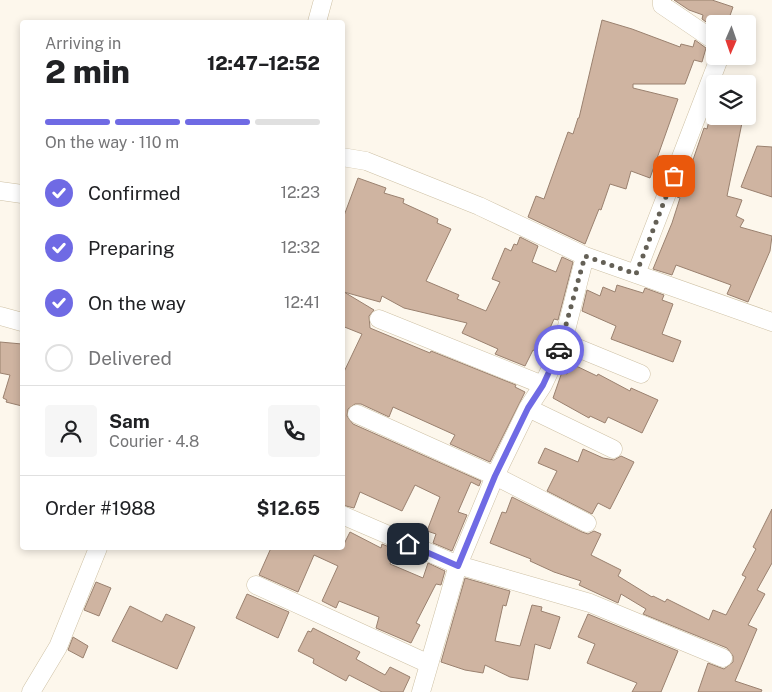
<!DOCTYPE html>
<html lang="en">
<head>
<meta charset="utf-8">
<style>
	:root { --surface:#fff; --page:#f6f6f6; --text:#202124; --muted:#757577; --line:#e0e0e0; --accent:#6f6ae4 }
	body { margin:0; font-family:"Public Sans",sans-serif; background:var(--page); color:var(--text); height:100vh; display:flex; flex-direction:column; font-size:19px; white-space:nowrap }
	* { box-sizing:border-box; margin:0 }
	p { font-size:16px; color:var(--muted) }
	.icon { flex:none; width:28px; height:28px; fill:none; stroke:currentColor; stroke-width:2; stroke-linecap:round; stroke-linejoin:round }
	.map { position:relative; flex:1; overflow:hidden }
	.side { position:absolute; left:20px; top:20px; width:325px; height:530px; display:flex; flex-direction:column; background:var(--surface); border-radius:5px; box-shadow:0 2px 8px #0003 }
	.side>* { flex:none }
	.needle { width:32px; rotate:182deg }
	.tools { position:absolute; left:706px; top:15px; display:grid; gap:10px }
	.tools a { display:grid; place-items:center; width:50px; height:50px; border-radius:5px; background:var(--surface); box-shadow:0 2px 8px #0003; font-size:25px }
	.pin { position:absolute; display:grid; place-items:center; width:42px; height:42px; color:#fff; margin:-21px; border-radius:10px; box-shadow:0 2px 8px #0006 }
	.courier { position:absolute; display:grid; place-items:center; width:50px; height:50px; margin:-25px; border:4px solid #6f6ae4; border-radius:50%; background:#fff; color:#222; box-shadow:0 1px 6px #0007 }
	.headline em { font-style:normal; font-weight:800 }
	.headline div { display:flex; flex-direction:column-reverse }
	.headline { display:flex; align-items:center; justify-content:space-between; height:85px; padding:0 25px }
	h1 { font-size:32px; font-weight:800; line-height:38px }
	.bar { display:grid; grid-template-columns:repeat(4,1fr); gap:8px 5px; align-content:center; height:60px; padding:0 25px }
	.bar i { height:6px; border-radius:4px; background:var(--line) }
	.bar .on { background:var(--accent) }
	.bar p { grid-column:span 4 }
	.line { display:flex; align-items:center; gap:12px; padding:0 25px; border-top:1px solid var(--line) }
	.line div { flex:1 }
	.round { display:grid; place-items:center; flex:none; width:52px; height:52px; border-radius:5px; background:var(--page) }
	ol { padding:0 25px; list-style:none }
	li { display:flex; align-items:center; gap:15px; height:55px }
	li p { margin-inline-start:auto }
	li .icon { padding:5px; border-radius:50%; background:var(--accent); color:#fff; stroke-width:4 }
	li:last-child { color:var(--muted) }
	li i { width:28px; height:28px; border:2px solid var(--line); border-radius:50% }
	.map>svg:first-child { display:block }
	.building { fill:#cfb4a1; stroke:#9a816f }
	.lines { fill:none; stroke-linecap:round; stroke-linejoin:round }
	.minor-casing { stroke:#cec1a5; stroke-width:19 }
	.minor { stroke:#fff; stroke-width:18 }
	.done { stroke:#646056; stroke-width:5; stroke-dasharray:0 9 }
	.route { stroke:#6f6ae4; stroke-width:6 }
</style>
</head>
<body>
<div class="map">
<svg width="772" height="692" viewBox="0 0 772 692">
	<rect width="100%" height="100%" fill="#fdf7ec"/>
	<path class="building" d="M674,0H712L733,7L727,24H714L713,27L702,19L703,15L689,10Z
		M602,20L632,29L680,47L681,44L693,47L695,40L706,48L702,62L694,60L685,84H633V88L678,99L650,178L631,171L626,189L610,184L601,210L599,209L585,244L528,217L536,196L544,199L568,132L573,134L578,118H579Z
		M711,112L715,113V116L743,118L727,196L742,200L736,216L744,220L740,227L772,236L770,251L748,302L727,294L731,285L676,265L672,275L653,269L672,223L680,198L677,197L683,182L685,183L704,128L707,129Z
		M757,146L772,147V197L741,187Z
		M358,178L386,188L384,193L404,199L403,203L438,219L437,223L451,229L426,281L459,295L457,299L486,311L500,282L492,279L505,248L511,251L514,244L517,245L520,237L538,246L532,262L556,272L562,257L573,262L558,320L554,319L547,335L543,333L535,351L533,350L525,366L495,354L498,349L462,333L467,323L404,308L382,296L380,302L344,292L374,310L369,316L370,328L430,353L431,351L516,385L515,387L525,392L490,462L450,444L455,435L393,407L389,417L361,404H355L348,409L347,416L353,424L481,481L479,486L471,482L458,512L467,515L452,551L433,543L436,534L427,531L440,497L415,485L402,511L360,492L354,508L342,505V376L362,334L342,326V221Z
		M617,285L643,293L645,288L664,295L662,300L673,304L662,334L681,341L673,362L611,339L616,326L582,311L587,290L600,296L603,287L615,292Z
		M0,342L22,344V406L6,402L7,400L3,398L10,375L0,373Z
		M572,364L597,376L598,374L630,391L631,388L658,400L642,433L608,417L605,423L590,416L589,418L553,398L562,372L567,374Z
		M545,448L578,462L583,449L603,458L614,460L621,456L634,462L610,509L598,503L592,514L547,491L557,471L538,463Z
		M512,497L582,532L588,534L594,531L601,534L591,555L621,570L618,576L652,597L653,596L665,602L667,599L709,620L713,610L726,615L746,577L742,575L756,549L753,547L772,509V563L757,590L765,594L748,625L757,629L735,681L762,690L761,692H698L708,663L724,669L733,662V656L727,648L643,614L646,609L621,594L618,603L579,585L581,581L554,572L530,561L531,559L490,543L502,512L506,513Z
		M350,532L381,548L382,544L396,550L390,564L423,578L428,563L445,571L441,585L436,584L416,623L420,625L411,643L376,628L379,617L339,601L336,608L322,601L338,566L314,555L298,592L259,575L271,548H342Z
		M465,578L510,591L506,606L503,605L495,641L520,646L532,605L542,607L541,611L560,617L550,649L535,644L528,680L510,677L485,665L483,673L465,670L441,662Z
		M96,582L111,588L99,616L84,610Z
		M247,594L289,612L278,638L236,618Z
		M130,606L162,622L166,614L195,627L177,669L112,641Z
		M588,614L678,651L661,692H632L637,683L587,663L595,644L578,637Z
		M313,628L360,652L356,659L385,675L390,667L410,677L403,692H382L349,675L346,681L313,663L314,659L298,651L308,631L311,632Z
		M73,637L88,646L83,658L68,650Z"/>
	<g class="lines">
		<g class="minor-casing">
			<path id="minor" d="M662,0V5L715,41
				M317,22L323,0
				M342,157L366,161L479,206L585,256L772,322
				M0,191L22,194
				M636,274L720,56
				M0,316L22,322
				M379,319L543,385
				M563,342L641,374
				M528,408L613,449
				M357,414L495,476L587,523
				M342,515L458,565L590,603L723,658
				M256,585L429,664
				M31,692L58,647L98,548
				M421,692L458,565L495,476L528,408L543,385L563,342L585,256"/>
		</g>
		<use href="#minor" class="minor"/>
	</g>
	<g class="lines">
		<path class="done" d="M559,350L585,256L636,274L674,176"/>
		<path class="route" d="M408,544L458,566L495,476L528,408L543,385L559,350"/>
	</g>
</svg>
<div class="tools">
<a><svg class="needle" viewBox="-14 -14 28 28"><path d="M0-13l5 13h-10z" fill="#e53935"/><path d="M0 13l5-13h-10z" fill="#757577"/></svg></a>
<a><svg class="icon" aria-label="layers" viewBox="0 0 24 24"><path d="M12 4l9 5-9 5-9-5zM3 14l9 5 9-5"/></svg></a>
</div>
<div class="pin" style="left:674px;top:176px;background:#ea580c"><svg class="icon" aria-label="bag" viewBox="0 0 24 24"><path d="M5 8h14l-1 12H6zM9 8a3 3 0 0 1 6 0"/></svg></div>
<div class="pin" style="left:408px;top:544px;background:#1f2937"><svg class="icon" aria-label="home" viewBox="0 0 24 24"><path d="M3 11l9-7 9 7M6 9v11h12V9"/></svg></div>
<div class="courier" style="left:559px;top:350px"><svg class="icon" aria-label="car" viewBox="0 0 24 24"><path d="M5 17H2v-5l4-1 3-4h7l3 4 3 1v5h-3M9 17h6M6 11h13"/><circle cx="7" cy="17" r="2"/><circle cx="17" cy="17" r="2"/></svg></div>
<section class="side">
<div class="headline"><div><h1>2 min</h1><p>Arriving in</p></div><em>12:47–12:52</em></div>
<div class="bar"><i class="on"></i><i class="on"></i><i class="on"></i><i></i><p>On the way · 110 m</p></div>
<ol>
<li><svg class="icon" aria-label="check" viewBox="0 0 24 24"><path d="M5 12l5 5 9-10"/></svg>Confirmed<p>12:23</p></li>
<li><svg class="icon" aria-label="check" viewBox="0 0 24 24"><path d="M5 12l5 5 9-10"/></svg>Preparing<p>12:32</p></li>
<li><svg class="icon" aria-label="check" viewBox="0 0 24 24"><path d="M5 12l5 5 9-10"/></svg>On the way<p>12:41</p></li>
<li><i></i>Delivered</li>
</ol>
<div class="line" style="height:90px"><a class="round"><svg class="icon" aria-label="person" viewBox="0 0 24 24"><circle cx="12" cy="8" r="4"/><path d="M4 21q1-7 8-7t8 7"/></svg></a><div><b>Sam</b><p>Courier · 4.8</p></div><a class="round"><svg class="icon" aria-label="phone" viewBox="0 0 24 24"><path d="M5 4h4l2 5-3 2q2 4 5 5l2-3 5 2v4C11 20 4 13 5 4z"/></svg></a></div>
<div class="line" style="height:65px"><div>Order #1988</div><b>$12.65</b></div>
</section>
</div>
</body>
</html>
